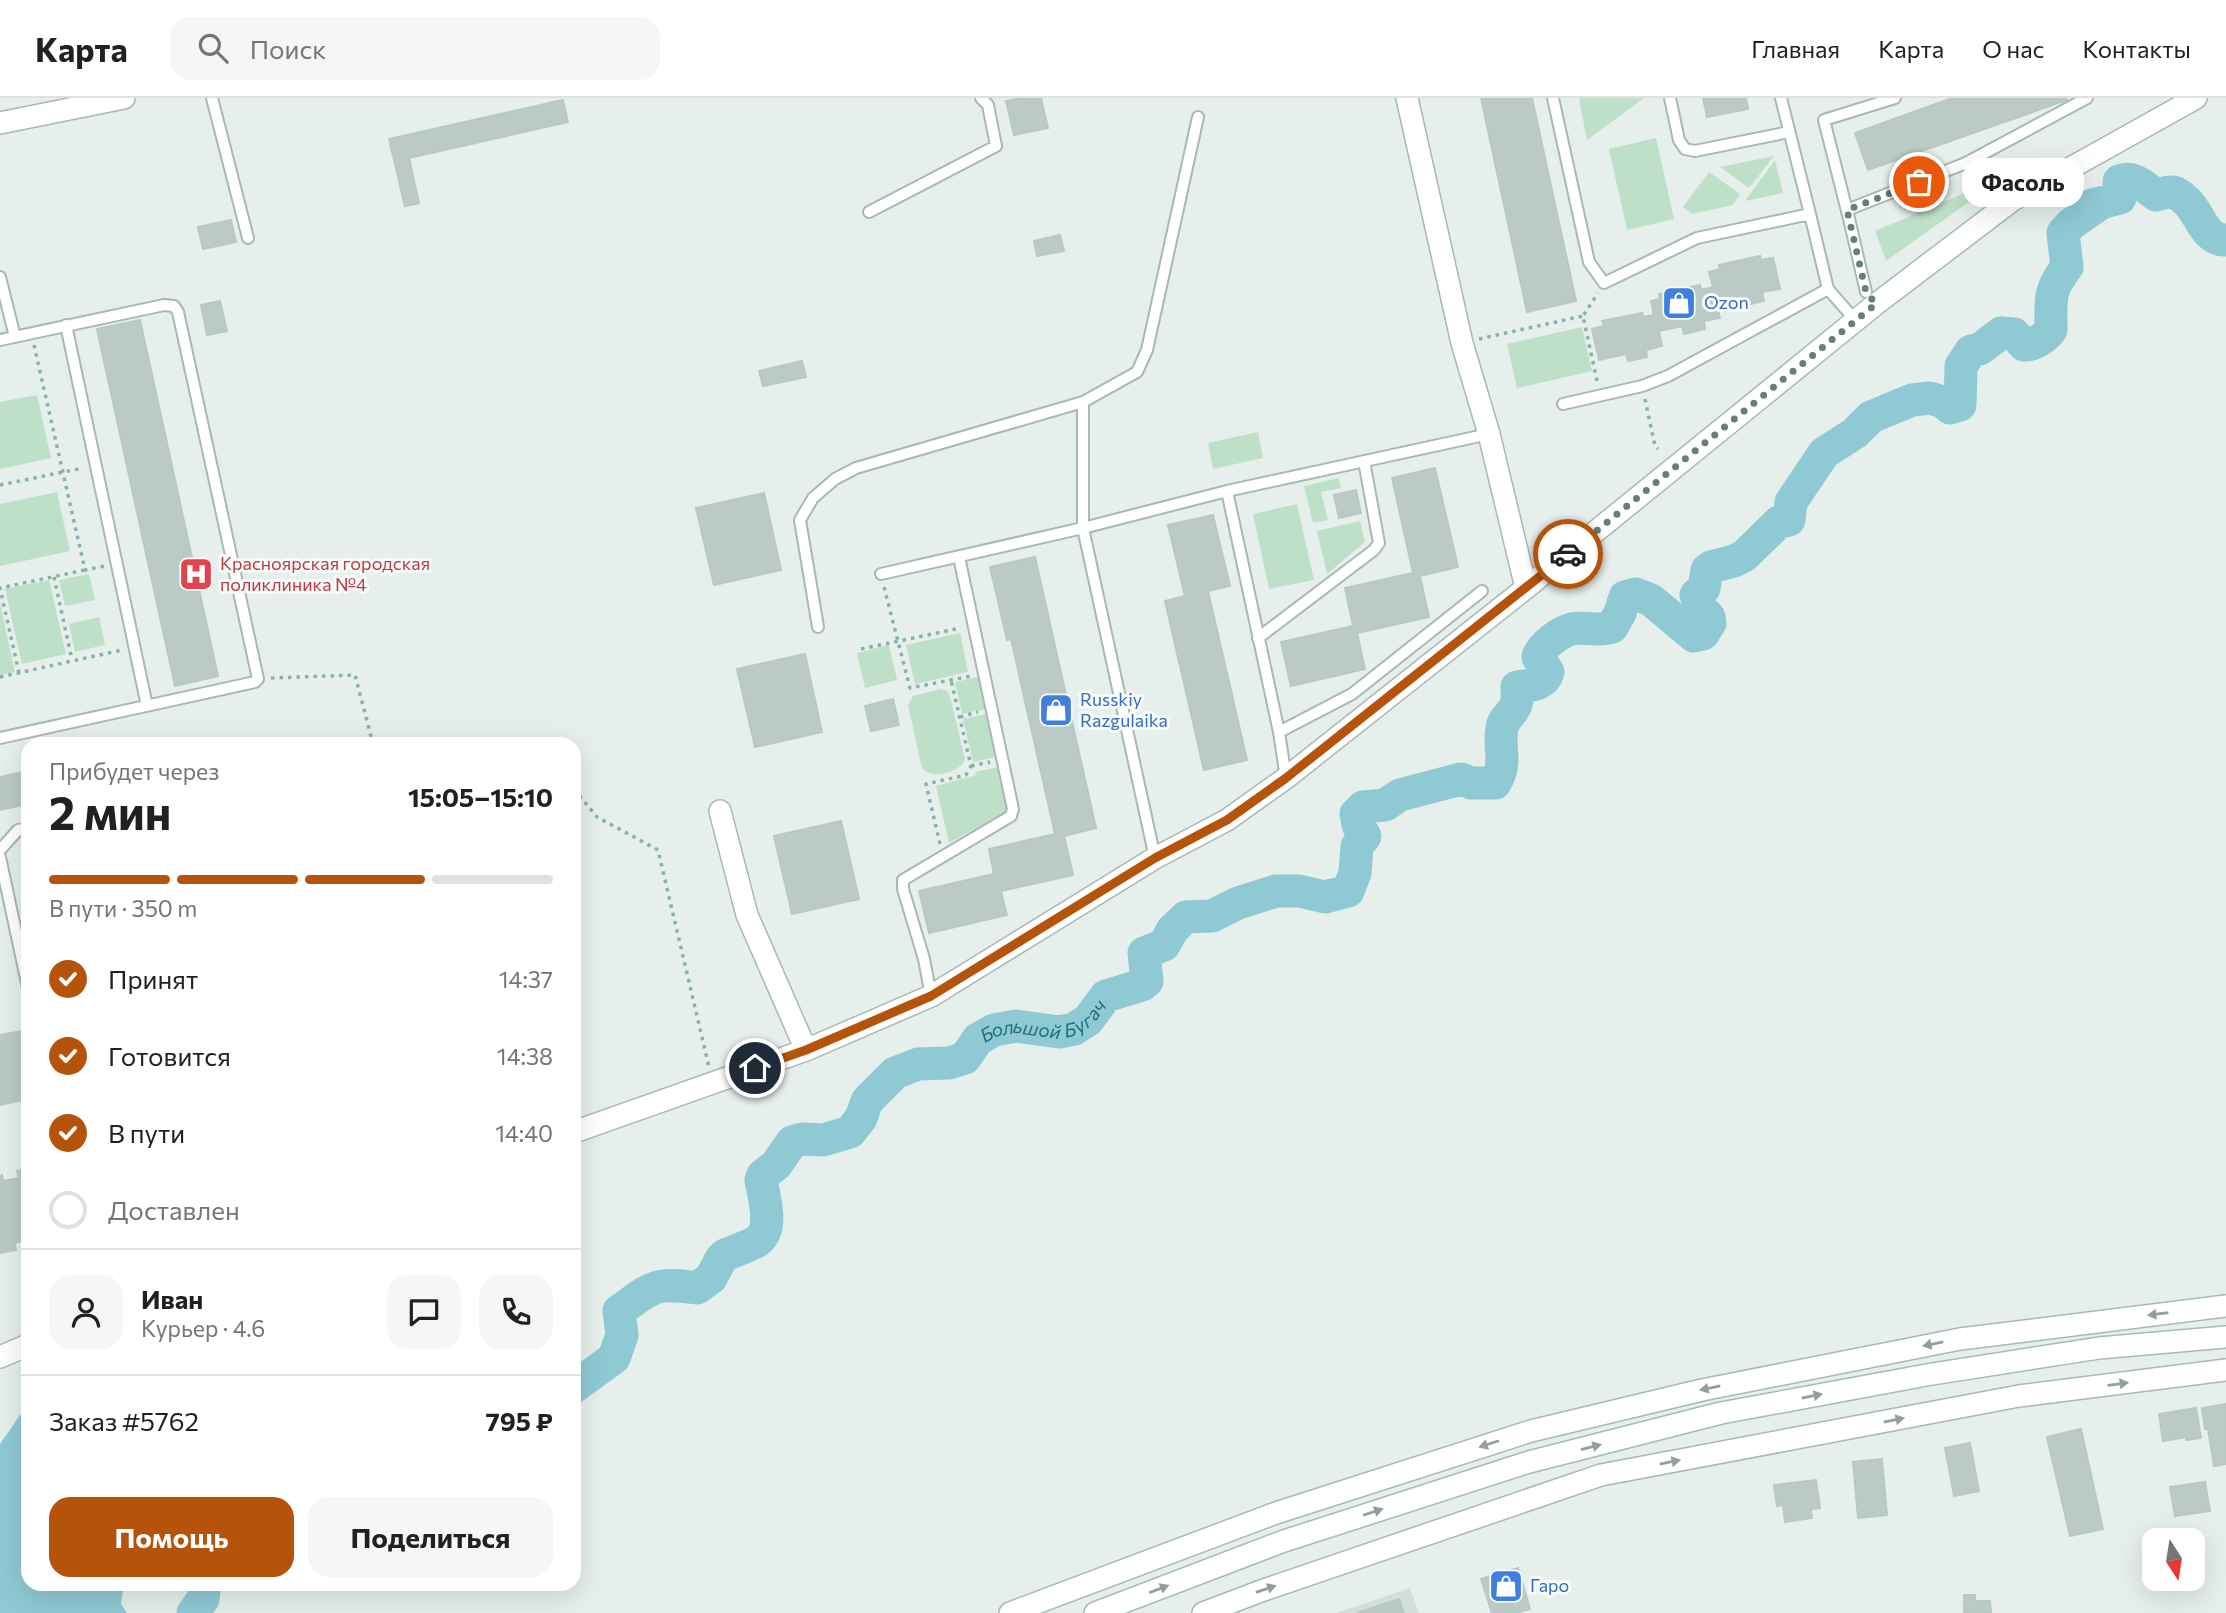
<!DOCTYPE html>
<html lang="ru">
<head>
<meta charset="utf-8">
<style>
	:root { --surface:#fff; --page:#f6f6f6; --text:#202124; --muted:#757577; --line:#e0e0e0; --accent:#b45309 }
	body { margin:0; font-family:Commissioner,sans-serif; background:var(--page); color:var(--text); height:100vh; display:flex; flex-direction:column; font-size:26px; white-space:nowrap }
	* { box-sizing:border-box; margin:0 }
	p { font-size:23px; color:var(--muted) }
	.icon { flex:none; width:38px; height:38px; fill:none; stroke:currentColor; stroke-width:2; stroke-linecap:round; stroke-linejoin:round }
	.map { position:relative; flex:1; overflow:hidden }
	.side { position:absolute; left:21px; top:639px; width:560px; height:854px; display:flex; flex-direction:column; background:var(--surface); border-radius:21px; box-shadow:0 7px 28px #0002 }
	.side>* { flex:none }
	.needle { width:46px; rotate:168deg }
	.fabs { position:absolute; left:2142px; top:1430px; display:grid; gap:14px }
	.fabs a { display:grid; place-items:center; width:63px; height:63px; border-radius:14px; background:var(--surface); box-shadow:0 7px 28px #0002; font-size:35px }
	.pin { position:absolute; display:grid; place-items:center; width:60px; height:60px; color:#fff; margin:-30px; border:4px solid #fff; border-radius:50%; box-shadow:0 2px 7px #0007 }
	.courier { position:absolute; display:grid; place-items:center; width:70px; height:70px; margin:-35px; border:5px solid #b45309; border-radius:50%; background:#fff; color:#222; box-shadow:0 2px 9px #0007 }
	.bubble { position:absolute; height:49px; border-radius:21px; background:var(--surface); box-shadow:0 7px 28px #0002; font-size:23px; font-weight:700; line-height:49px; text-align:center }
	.headline em { font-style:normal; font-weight:700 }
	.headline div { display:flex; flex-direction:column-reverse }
	.headline { display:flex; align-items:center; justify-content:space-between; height:119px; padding:0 28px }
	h1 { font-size:46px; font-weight:700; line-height:52px }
	.bar { display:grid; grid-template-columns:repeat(4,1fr); gap:10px 7px; align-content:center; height:84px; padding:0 28px }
	.bar i { height:9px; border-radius:5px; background:var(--line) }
	.bar .current { background:var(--accent) }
	.bar p { grid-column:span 4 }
	.line { display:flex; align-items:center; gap:18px; padding:0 28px; border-top:2px solid var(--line) }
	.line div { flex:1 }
	.round { display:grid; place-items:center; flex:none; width:74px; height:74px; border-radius:21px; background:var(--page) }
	ol { padding:0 28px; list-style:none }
	li { display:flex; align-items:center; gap:21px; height:77px }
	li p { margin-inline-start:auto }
	li .icon { padding:7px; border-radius:50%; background:var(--accent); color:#fff; stroke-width:4 }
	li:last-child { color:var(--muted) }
	li i { width:38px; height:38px; border:4px solid var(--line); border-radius:50% }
	.button { display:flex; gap:14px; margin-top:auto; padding:14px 28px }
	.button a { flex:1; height:80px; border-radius:21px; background:var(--accent); color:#fff; font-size:28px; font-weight:700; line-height:80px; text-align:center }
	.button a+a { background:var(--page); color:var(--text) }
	header { display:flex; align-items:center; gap:42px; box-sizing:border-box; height:98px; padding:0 35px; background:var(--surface); border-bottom:2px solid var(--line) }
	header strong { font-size:33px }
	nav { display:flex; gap:38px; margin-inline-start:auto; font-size:24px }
	.search { width:490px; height:63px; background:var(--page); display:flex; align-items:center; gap:18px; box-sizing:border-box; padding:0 24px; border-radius:21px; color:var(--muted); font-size:26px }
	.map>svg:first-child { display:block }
	.built { fill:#d4dfda }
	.green { fill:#bfe0c8 }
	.water { fill:#8ec9d4 }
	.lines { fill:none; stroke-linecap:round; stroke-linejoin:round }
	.river { stroke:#8ec9d4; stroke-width:33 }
	.building { fill:#bbcac4; stroke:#b8c9c2; stroke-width:2 }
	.lane-casing { stroke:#a8b8b2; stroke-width:14 }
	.street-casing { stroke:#a8b8b2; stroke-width:24 }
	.secondary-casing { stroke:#a4bbb3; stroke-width:24 }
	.path { stroke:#86b3a5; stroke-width:3.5; stroke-dasharray:3.5 5; stroke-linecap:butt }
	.lane { stroke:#fff; stroke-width:10 }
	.street { stroke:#fff; stroke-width:21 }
	.secondary { stroke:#fff; stroke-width:21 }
	.oneway { fill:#92a09c }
	.done { stroke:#687f78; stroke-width:7; stroke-dasharray:0 12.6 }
	.route { stroke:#b45309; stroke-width:9 }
	.labels { text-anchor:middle; stroke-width:6; stroke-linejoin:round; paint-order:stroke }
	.shop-label { font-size:18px; fill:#366cbe; stroke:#f7fbf9; text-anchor:start }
	.health-label { font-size:18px; fill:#be3a42; stroke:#f7fbf9; text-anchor:start }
	.water-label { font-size:19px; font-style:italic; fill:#1c6f80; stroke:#f7fbf9 }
</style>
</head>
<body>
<header>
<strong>Карта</strong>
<div class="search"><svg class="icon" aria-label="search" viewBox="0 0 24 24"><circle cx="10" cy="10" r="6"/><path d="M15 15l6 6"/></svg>Поиск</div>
<nav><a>Главная</a><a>Карта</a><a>О нас</a><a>Контакты</a></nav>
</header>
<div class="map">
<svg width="2226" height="1515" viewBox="0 0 2226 1515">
	<rect width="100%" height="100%" fill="#e6efeb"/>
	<path class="built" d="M1410,1490L1419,1515H1336Z"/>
	<path class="green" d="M1579,0H1644L1587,42Z
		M1656,40L1674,121L1627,132L1609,51Z
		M1774,58L1749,90L1720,69Z
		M1775,62L1783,95L1745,103Z
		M1709,74L1740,96L1733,107L1692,116L1683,109Z
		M1981,88L1986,92L1886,163L1875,133Z
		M1582,229L1592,273L1517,290L1507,246Z
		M37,297L51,360L0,371V304Z
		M1258,334L1263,360L1213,371L1208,345Z
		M1339,380L1341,390L1321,394L1328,422L1313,425L1304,388Z
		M57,394L70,453L0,468V406Z
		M1297,406L1314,482L1269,491L1253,416Z
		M1360,423L1365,444L1327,476L1317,433Z
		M89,476L95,502L65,508L59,482Z
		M49,482L66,556L22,566L5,491Z
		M0,505L15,574L0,577Z
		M99,519L105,547L75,554L69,526Z
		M960,535L968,574L915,586L906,547Z
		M889,547L897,582L865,590L857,555Z
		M978,579L985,611L962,616L955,584Z
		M941,591L947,593L950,598L965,661C961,675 930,682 922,670L908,607L913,598Z
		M986,616L996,659L973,664L963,621Z
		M998,669L1008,713L949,745L936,688L976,677L975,674Z"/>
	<path class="water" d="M28,1314V1486H124L121,1506L127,1515H0V1346L20,1317Z"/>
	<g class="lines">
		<g class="river">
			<path id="s1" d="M574,1289L614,1260L622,1237L619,1213C654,1188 653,1184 697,1190L711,1180L721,1161L725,1157C735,1153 746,1149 756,1144C775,1132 764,1100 761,1082L763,1077L776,1067L792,1044L803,1041L823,1042L850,1034L861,1020L867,1003L895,975L918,966L949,965L965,960L978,941L994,932L1016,928L1059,934L1074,931L1088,922L1106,898L1142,887L1147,883L1144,855L1164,847L1173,831L1186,819L1212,818L1238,805L1276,793H1299L1325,799L1348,793L1355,775L1357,748L1365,738L1358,727L1356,716L1363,709L1385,707L1400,697L1461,681L1471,685H1495C1508,664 1498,651 1502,630C1503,620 1514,615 1516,606C1518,601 1517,594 1517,589C1530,587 1544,588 1548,574L1538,559C1542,547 1560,534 1572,531C1586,528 1596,534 1612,529L1620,515L1625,499L1636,496L1651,502L1694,538L1703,536L1710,525L1709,519L1700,510L1696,497L1704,490L1707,472L1711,469L1734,463L1744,458L1779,424L1789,422L1791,404L1824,355L1855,335L1871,319L1912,302L1930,300L1943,304L1950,310L1960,307L1961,268L1971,253L1980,251L2001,235L2014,236L2024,247C2033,248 2046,239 2051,232C2051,202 2048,193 2067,169L2063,135L2071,126L2097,108L2092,107L2120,100L2119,83C2134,77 2145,89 2156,97C2161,96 2168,93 2173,94C2176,95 2181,98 2183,100C2200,112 2203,143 2226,142"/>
			<path d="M193,1515L203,1501L205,1486"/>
		</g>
	</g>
	<path class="building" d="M1021,0H1041L1048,30L1014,37L1006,3Z
		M1481,0H1532L1576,203L1527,214Z
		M1703,0H1746L1748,11L1707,19Z
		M1952,0H2066L2067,2L1868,72L1855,35Z
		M563,2L568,24L409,60L419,105L405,108L389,41Z
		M231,122L236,144L203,151L198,129Z
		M1060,137L1064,153L1037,158L1034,143Z
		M1760,158L1761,162L1773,160L1780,191L1762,194L1764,203L1742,208L1740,199L1716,205L1720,220L1704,223L1705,231L1684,236L1682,228L1659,233L1662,248L1646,252L1647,259L1628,263L1626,256L1599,262L1592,231L1604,228L1602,223L1642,215L1643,219L1654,217L1651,203L1660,201L1659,196L1700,187L1701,192L1713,189L1709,174L1720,171L1719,167Z
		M220,203L227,233L207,237L201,207Z
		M140,222L218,578L175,588L97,231Z
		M802,263L806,279L763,288L759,273Z
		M1435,370L1458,469L1420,478L1429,519L1357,535L1365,571L1291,588L1281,544L1353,528L1345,490L1413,475L1392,380Z
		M1356,392L1361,415L1339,420L1334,397Z
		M764,395L781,472L714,487L696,410Z
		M1213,417L1230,488L1208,493L1247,662L1204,672L1165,503L1185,498L1168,427Z
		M1035,459L1096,730L1064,738L1073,777L1001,793L1007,817L929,835L919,793L994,776L989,751L1055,736L1011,541L1007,542L990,469Z
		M805,556L822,634L755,649L737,571Z
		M893,601L899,627L871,633L865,608Z
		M23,674L28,706L0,712V679Z
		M841,723L859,801L792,816L774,738Z
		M28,932V1001L0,1007V937Z
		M28,1071V1142L14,1145L16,1152L0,1155V1078L2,1077L3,1083L19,1080L17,1073Z
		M2226,1306V1366L2214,1368L2208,1331H2205L2202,1310Z
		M2196,1310L2201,1340L2186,1342V1339L2163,1343L2159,1316Z
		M2081,1331L2103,1431L2070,1438L2047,1339Z
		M1970,1345L1979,1393L1954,1398L1945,1350Z
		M1882,1361L1887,1417L1858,1420L1853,1364Z
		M1816,1382L1820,1410L1811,1411L1812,1420L1785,1424L1783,1407L1777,1408L1774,1387Z
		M2205,1384L2210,1413L2175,1418L2170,1389Z
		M1518,1470L1530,1511L1516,1515H1492L1481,1481Z
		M1964,1497H1975V1503H1990L1991,1515H1964Z
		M1399,1501L1404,1515H1357Z"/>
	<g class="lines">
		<g class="lane-casing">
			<path id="lane" d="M212,0L248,140
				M1553,0L1589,164L1604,185L1697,140L1810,116L1828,191L1856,223
				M1670,0L1679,42L1685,51L1695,53L1789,34
				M1781,0L1810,116
				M869,114L996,48L988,7L981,0
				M1848,117L1824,22L1895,0
				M0,179L15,239
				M1866,194L1847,112L1966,65L2087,0
				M66,227L147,608
				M0,242L164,207L174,208L178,214L258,581L255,584L0,640
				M1083,304V430L1155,760
				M1563,306L1642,288L1668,278L1828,191
				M1227,393L1279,634L1286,680
				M881,476L1083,430L1227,393L1489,336
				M818,529L800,422L813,400L835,381L856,370L1083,304L1137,274L1147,252L1198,19
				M1258,540L1374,452L1379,445L1364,363
				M1279,634L1352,596L1482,493
				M0,752L18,732L28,730
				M0,759L28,890
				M931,898L924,861L903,791V782L1011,718L1013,711L959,459"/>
		</g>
		<g class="street-casing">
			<path id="street" d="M1407,0L1462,245L1489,336L1526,490
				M0,25L124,0
				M720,713L747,817L806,952
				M574,1034L806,952L931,898L1155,760L1227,722L1286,680L1526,490L1876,206L2013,102L2196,0
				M0,1259L28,1247
				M1203,1515L1261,1493L1601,1377L2019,1298L2226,1272"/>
		</g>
		<g class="secondary-casing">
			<path id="secondary" d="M1010,1515L1276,1415L1531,1333L1702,1292L1960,1241L2226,1208
				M1095,1515L1284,1443L1529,1364L1721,1315L1932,1276L2099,1250L2226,1239"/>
		</g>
		<path class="path" d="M1479,241L1583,218
			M34,247L85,472L105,468
			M1597,283L1583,218L1598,195
			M1645,301L1655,348L1658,351
			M0,387L83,370
			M54,479L72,562
			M884,489L910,590L971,578
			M861,551L961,530
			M19,575L0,490L85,472
			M0,579L122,552
			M271,580L355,577L373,646
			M960,619L978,614
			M971,668L990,664
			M574,691L597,719L658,752L709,969
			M940,746L926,686L966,677L971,668L951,582"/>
		<use href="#lane" class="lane"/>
		<use href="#street" class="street"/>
		<use href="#secondary" class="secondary"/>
	</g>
	<defs><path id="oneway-solid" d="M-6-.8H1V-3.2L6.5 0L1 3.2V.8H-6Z" transform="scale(1.75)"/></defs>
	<g class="oneway">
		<use href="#oneway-solid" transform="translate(2158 1216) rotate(173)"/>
		<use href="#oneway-solid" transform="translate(1933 1246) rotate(169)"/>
		<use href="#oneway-solid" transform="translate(2118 1286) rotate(-7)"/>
		<use href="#oneway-solid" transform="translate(1710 1290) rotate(168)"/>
		<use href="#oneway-solid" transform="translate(1812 1298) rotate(-11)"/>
		<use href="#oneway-solid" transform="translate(1894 1322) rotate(-11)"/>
		<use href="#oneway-solid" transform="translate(1489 1346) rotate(162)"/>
		<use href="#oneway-solid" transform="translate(1591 1349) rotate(-14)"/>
		<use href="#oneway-solid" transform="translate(1670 1364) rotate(-11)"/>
		<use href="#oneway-solid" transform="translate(1373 1414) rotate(-18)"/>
		<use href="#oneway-solid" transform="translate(1159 1491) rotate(-21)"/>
		<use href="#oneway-solid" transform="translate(1266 1491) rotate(-19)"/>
	</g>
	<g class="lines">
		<path class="done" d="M1568,456L1876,206L1866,194L1847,112L1919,84"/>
		<path class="route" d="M755,970L806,952L931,898L1155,760L1227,722L1286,680L1568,456"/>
	</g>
	<defs>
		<g id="shop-square" transform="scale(1.75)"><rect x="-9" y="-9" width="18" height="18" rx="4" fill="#3f7fe0" stroke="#f7fbf9"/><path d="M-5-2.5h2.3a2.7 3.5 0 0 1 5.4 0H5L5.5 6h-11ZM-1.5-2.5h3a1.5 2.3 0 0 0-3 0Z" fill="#fff"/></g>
		<g id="hospital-square" transform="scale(1.75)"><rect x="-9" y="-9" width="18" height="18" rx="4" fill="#e0444e" stroke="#f7fbf9"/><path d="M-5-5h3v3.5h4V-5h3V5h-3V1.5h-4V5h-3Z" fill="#fff"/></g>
	</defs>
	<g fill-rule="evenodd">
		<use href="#shop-square" x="1679" y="205"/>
		<use href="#hospital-square" x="196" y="476"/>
		<use href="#shop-square" x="1056" y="612"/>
		<use href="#shop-square" x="1506" y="1488"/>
	</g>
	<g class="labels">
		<g class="shop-label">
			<text x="1704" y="211">Ozon</text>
			<text x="1080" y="608">Russkiy<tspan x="1080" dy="21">Razgulaika</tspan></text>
			<text x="1530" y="1494">Гаро</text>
		</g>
		<g class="health-label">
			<text x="220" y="472">Красноярская городская<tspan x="220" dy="21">поликлиника №4</tspan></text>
		</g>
		<g class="water-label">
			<text dy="7" stroke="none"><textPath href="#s1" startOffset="679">Большой Бугач</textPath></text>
		</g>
	</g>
</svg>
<div class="fabs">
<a><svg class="needle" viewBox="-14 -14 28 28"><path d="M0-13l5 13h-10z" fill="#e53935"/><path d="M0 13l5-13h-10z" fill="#757577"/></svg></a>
</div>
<div class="pin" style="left:1919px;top:84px;background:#ea580c"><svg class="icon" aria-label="bag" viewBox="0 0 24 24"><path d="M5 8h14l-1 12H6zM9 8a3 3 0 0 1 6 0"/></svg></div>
<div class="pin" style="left:755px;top:970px;background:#1f2937"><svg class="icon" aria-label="home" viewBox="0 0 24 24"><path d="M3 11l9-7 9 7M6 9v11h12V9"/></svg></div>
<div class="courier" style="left:1568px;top:456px"><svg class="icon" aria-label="car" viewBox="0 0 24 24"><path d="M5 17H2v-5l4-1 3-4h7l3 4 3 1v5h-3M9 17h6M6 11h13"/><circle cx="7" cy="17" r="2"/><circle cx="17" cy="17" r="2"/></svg></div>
<div class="bubble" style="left:1962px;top:60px;width:122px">Фасоль</div>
<section class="side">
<div class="headline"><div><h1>2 мин</h1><p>Прибудет через</p></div><em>15:05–15:10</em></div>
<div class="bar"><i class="current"></i><i class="current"></i><i class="current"></i><i></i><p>В пути · 350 m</p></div>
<ol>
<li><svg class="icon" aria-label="check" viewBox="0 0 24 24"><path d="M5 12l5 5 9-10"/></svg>Принят<p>14:37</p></li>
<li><svg class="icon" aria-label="check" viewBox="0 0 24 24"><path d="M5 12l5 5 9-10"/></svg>Готовится<p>14:38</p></li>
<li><svg class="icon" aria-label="check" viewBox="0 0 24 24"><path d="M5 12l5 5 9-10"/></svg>В пути<p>14:40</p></li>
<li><i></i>Доставлен</li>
</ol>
<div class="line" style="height:126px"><a class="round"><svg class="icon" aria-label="person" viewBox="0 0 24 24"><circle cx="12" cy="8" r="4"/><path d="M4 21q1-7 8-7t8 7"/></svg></a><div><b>Иван</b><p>Курьер · 4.6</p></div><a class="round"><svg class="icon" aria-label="chat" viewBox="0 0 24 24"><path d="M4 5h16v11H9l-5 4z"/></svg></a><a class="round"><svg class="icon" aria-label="phone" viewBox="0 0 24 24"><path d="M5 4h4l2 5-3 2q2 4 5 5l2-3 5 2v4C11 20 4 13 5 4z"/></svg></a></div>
<div class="line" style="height:91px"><div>Заказ #5762</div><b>795 ₽</b></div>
<div class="button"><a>Помощь</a><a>Поделиться</a></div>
</section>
</div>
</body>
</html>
